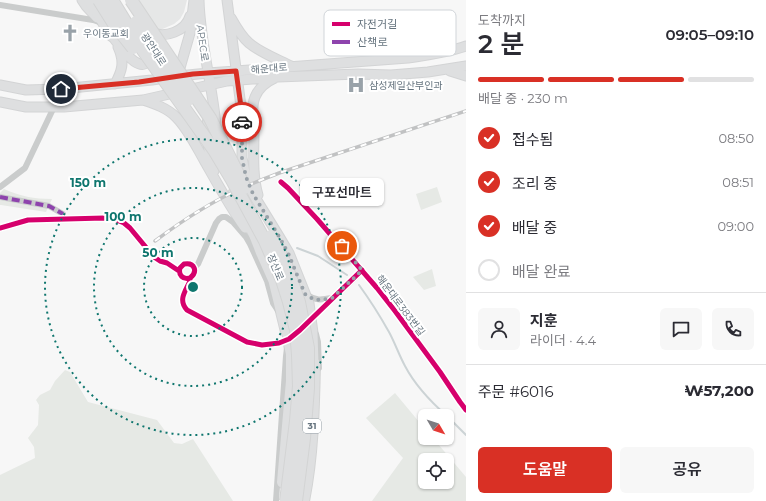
<!DOCTYPE html>
<html lang="ko">
<head>
<meta charset="utf-8">
<style>
	:root { --surface:#fff; --page:#f7f7f7; --text:#2b2b33; --muted:#7c7c81; --line:#e1e1e2; --accent:#d93025 }
	body { margin:0; font-family:Montserrat,"Noto Sans KR",sans-serif; background:var(--page); color:var(--text); height:100vh; display:flex; flex-direction:column; font-size:15px; white-space:nowrap }
	* { box-sizing:border-box; margin:0 }
	p { font-size:13px; color:var(--muted) }
	.icon { flex:none; width:22px; height:22px; fill:none; stroke:currentColor; stroke-width:2; stroke-linecap:round; stroke-linejoin:round }
	.map { position:relative; flex:1; overflow:hidden }
	.sheet { display:flex; flex-direction:column; background:var(--surface); width:300px }
	.sheet>* { flex:none }
	.needle { width:26px; rotate:129deg }
	.tools { position:absolute; left:418px; top:409px; display:grid; gap:8px }
	.tools a { display:grid; place-items:center; width:36px; height:36px; border-radius:6px; background:var(--surface); box-shadow:0 1px 3px #0004; font-size:20px }
	.pin { position:absolute; display:grid; place-items:center; width:34px; height:34px; color:#fff; margin:-17px; border:2px solid #fff; border-radius:50%; box-shadow:0 1px 4px #0007 }
	.courier { position:absolute; display:grid; place-items:center; width:40px; height:40px; margin:-20px; border:3px solid #d93025; border-radius:50%; background:#fff; color:#222; box-shadow:0 1px 5px #0007 }
	.bubble { position:absolute; height:28px; border-radius:6px; background:var(--surface); box-shadow:0 1px 3px #0004; font-size:13px; font-weight:600; line-height:28px; text-align:center }
	.overview em { font-style:normal; font-weight:600 }
	.overview div { display:flex; flex-direction:column-reverse }
	.overview { display:flex; align-items:center; justify-content:space-between; height:68px; padding:0 12px }
	h1 { font-size:26px; font-weight:600; line-height:30px }
	.bar { display:grid; grid-template-columns:repeat(4,1fr); gap:6px 4px; align-content:center; height:48px; padding:0 12px }
	.bar i { height:5px; border-radius:3px; background:var(--line) }
	.bar .selected { background:var(--accent) }
	.bar p { grid-column:span 4 }
	.line { display:flex; align-items:center; gap:10px; padding:0 12px; border-top:1px solid var(--line) }
	.line div { flex:1 }
	.round { display:grid; place-items:center; flex:none; width:42px; height:42px; border-radius:6px; background:var(--page) }
	ol { padding:0 12px; list-style:none }
	li { display:flex; align-items:center; gap:12px; height:44px }
	li p { margin-inline-start:auto }
	li .icon { padding:4px; border-radius:50%; background:var(--accent); color:#fff; stroke-width:4 }
	li:last-child { color:var(--muted) }
	li i { width:22px; height:22px; border:2px solid var(--line); border-radius:50% }
	.cta { display:flex; gap:8px; margin-top:auto; padding:8px 12px }
	.cta a { flex:1; height:46px; border-radius:6px; background:var(--accent); color:#fff; font-size:16px; font-weight:600; line-height:46px; text-align:center }
	.cta a+a { background:var(--page); color:var(--text) }
	main { display:flex; flex:1; min-height:0 }
	.map>svg:first-child { display:block }
	.built { fill:#e6e7e7 }
	.green { fill:#e6e9e5; fill-rule:evenodd }
	.lines { fill:none; stroke-linecap:round; stroke-linejoin:round }
	.stream { stroke:#ccd3d5; stroke-width:2 }
	.secondary-casing { stroke:#d3d4d5; stroke-width:11 }
	.highway-casing { stroke:#d3d4d4; stroke-width:14 }
	.street { stroke:#cacccc; stroke-width:6 }
	.secondary { stroke:#dedfe0; stroke-width:9 }
	.highway { stroke:#dedfe0; stroke-width:12 }
	.rail-casing { stroke:#c1c2c3; stroke-width:3.5 }
	.rail { stroke:#fff; stroke-width:2; stroke-dasharray:6; stroke-linecap:butt }
	.highway-bridge-casing { stroke:#d3d4d4; stroke-width:14; stroke-linecap:butt }
	.highway-bridge { stroke:#dedfe0; stroke-width:12 }
	.quiet { stroke:#8e44ad; stroke-width:4; stroke-dasharray:8 4; stroke-linecap:butt }
	.cycleway-casing { stroke:#fff; stroke-width:8 }
	.cycleway { stroke:#d6006c; stroke-width:5 }
	.done { stroke:#99a2a9; stroke-width:4; stroke-dasharray:0 7.2 }
	.route { stroke:#d93025; stroke-width:5 }
	.ring { fill:none; stroke:#0f766e; stroke-width:2; stroke-dasharray:2 4 }
	.labels { text-anchor:middle; stroke-width:4; stroke-linejoin:round; paint-order:stroke }
	.shield { fill:#fff; stroke:#949ea5; stroke-width:1 }
	.shield-label { font-size:9px; font-weight:bold; fill:#66747f }
	.poi-label { font-size:10px; fill:#66747f; stroke:#fff; text-anchor:start }
	.street-label { font-size:10px; fill:#66747f; stroke:#fff }
	.key { fill:#fff; stroke:#d1d5d9; stroke-width:1 }
	.key-label { font-size:11px; fill:#66747f }
	.centre { fill:#0f766e; stroke:#fff; stroke-width:2 }
	.ring-label { font-size:12px; text-anchor:middle; font-weight:bold; fill:#0f766e; stroke:#fff; stroke-width:4; stroke-linejoin:round; paint-order:stroke }
</style>
</head>
<body>
<main>
<div class="map">
<svg width="466" height="501" viewBox="0 0 466 501">
	<rect width="100%" height="100%" fill="#f7f7f7"/>
	<path class="built" d="M139,0H187L184,12L180,19L174,24L158,31Z"/>
	<path class="green" d="M437,187L442,202L421,210L416,194Z
		M4,189C20,196 34,199 52,199L46,212L1,205H0V193Z
		M432,269L436,286L424,290L413,277Z
		M65,370L70,372L88,402L157,420L174,443L182,444L193,439L233,501H0V475L35,458L34,447L28,438L38,425L39,405L36,400L40,395L50,390L55,381Z
		M395,393L425,429V438H433L466,477V501H372L403,458L366,418ZM425,460H447V482H425Z"/>
	<g class="lines">
		<path class="stream" d="M297,248L318,256L347,275
			M359,285C370,300 380,316 389,332C395,343 399,355 405,366C415,385 431,402 447,416
			M447,416L466,435"/>
		<g class="secondary-casing">
			<path id="secondary" d="M82,0L86,6L97,18
				M199,0C200,42 212,83 216,125
				M227,0L242,114V158L246,177L253,194L280,238L289,253L309,303L313,333L314,364
				M231,18C236,27 242,37 249,43C261,53 277,59 291,66
				M108,31C117,40 140,82 152,56
				M151,32C165,39 186,31 190,16
				M450,71L466,76
				M178,75L190,33L194,0
				M115,84C122,71 125,62 118,47
				M0,85L26,90L61,89L152,80L178,76L208,73L408,58C428,55 447,53 466,46
				M143,100C155,104 167,108 176,117C188,129 196,146 204,160C217,183 230,207 245,228
				M0,102L26,107H64L143,100L227,81L278,77L358,74L391,75L428,72L466,66
				M208,115C206,134 208,153 214,171
				M233,193L254,236L261,254L273,281L285,330L289,339
				M258,195C252,175 254,152 254,131C253,120 251,107 255,97C259,87 266,82 275,78"/>
		</g>
		<g class="highway-casing">
			<path id="highway" d="M90,0L112,35
				M283,482L292,381V354L289,339
				M303,501C312,456 313,410 314,364"/>
		</g>
		<path class="street" d="M0,5L93,20L99,22
			M281,182L288,188L317,219L377,288L395,311L440,372L460,402L466,410
			M0,187L25,168L54,107
			M0,197L49,206L63,214
			M0,228L28,220L104,218L114,219L124,223L130,228L154,257L160,261L167,263L179,271
			M194,268L198,264L216,223L219,219L222,217H226L233,222L246,237L250,244L267,281L273,303L279,312
			M190,278C183,280 178,275 180,268L184,264C195,262 198,272 190,278V281C185,292 178,300 187,310C199,317 211,323 223,329C246,342 264,352 290,338
			M306,294C316,301 321,300 332,298
			M310,320L355,278L362,270
			M316,334L318,342L319,368
			M276,501L286,356L287,348"/>
		<use href="#secondary" class="secondary"/>
		<use href="#highway" class="highway"/>
		<g class="rail-casing">
			<path id="rail" d="M155,241C183,220 211,202 242,188C255,182 269,177 282,172L466,111"/>
		</g>
		<use href="#rail" class="rail"/>
		<g class="highway-bridge-casing">
			<path id="highway-bridge" d="M99,0L114,24L133,48
				M112,0L140,46L214,150L232,180L265,241L282,280L289,302L296,330L298,355L299,386L296,421L286,501
				M131,0L210,118L245,188
				M136,22L156,54L188,100
				M271,236L286,265L299,302L308,348V388L304,438L296,501"/>
		</g>
		<use href="#highway-bridge" class="highway-bridge"/>
		<path class="quiet" d="M0,197L49,206L63,214"/>
		<g class="cycleway-casing">
			<path id="cycleway" d="M281,182L288,188L317,219L377,288L395,311L440,372L460,402L466,410
				M0,228L28,220L104,218L114,219L124,223L130,228L154,257L160,261L167,263L179,271
				M190,278C183,280 178,275 180,268L184,264C195,262 198,272 190,278V281C185,292 178,300 187,310L247,342L262,345L279,343L289,339L300,330L362,270"/>
		</g>
		<use href="#cycleway" class="cycleway"/>
	</g>
	<g class="lines">
		<path class="done" d="M242,122V158L246,177L253,194L280,238L288,253L305,294L313,299L321,300L332,298L354,278L362,270L342,246"/>
		<path class="route" d="M61,89L139,82L193,74L236,71L242,114V122"/>
	</g>
	<g class="ring">
		<circle cx="193" cy="287" r="49"/>
		<circle cx="193" cy="287" r="99"/>
		<circle cx="193" cy="287" r="148"/>
	</g>
	<defs>
		<g id="church-bare" transform="scale(1.38)"><path d="M-1.2-6h2.4v3.5h3.3v2.4h-3.3V6h-2.4V-.1h-3.3v-2.4h3.3Z" fill="#99a2a9" stroke="#fff" stroke-width="2.5" paint-order="stroke"/></g>
		<g id="hospital-bare" transform="scale(1.38)"><path d="M-5-5h3v3.5h4V-5h3V5h-3V1.5h-4V5h-3Z" fill="#99a2a9" stroke="#fff" stroke-width="2.5" paint-order="stroke"/></g>
	</defs>
	<g fill-rule="evenodd">
		<use href="#church-bare" x="70" y="33"/>
		<use href="#hospital-bare" x="356" y="85"/>
	</g>
	<g class="labels">
		<rect class="shield" x="303" y="419" width="18" height="14" rx="3"/>
		<g class="shield-label">
			<text x="312" y="429">31</text>
		</g>
		<g class="poi-label">
			<text x="83" y="37">우이동교회</text>
			<text x="369" y="89">삼성제일산부인과</text>
		</g>
		<g class="street-label">
			<text transform="translate(203 43) rotate(82)" y="4">APEC로</text>
			<text transform="translate(154 49) rotate(57)" y="4">광안대로</text>
			<text transform="translate(269 68) rotate(-5)" y="4">해운대로</text>
			<text transform="translate(276 267) rotate(67)" y="4">장산로</text>
			<text transform="translate(401 305) rotate(53)" y="4">해운대로383번길</text>
		</g>
	</g>
	<rect x="324" y="10" width="132" height="46" rx="6" class="key"/>
	<rect x="332" y="22" width="18" height="4" fill="#d6006c"/>
	<rect x="332" y="40" width="18" height="4" fill="#8e44ad"/>
	<g class="key-label">
		<text x="357" y="28">자전거길</text>
		<text x="357" y="46">산책로</text>
	</g>
	<circle cx="193" cy="287" r="6" class="centre"/>
	<g class="ring-label">
		<text x="88" y="187">150 m</text>
		<text x="123" y="221">100 m</text>
		<text x="158" y="257">50 m</text>
	</g>
</svg>
<div class="tools">
<a><svg class="needle" viewBox="-14 -14 28 28"><path d="M0-13l5 13h-10z" fill="#e53935"/><path d="M0 13l5-13h-10z" fill="#7c7c81"/></svg></a>
<a><svg class="icon" aria-label="locate" viewBox="0 0 24 24"><circle cx="12" cy="12" r="6"/><path d="M12 2v4M12 18v4M2 12h4M18 12h4"/></svg></a>
</div>
<div class="pin" style="left:342px;top:246px;background:#ea580c"><svg class="icon" aria-label="bag" viewBox="0 0 24 24"><path d="M5 8h14l-1 12H6zM9 8a3 3 0 0 1 6 0"/></svg></div>
<div class="pin" style="left:61px;top:89px;background:#1f2937"><svg class="icon" aria-label="home" viewBox="0 0 24 24"><path d="M3 11l9-7 9 7M6 9v11h12V9"/></svg></div>
<div class="courier" style="left:242px;top:122px"><svg class="icon" aria-label="car" viewBox="0 0 24 24"><path d="M5 17H2v-5l4-1 3-4h7l3 4 3 1v5h-3M9 17h6M6 11h13"/><circle cx="7" cy="17" r="2"/><circle cx="17" cy="17" r="2"/></svg></div>
<div class="bubble" style="left:300px;top:178px;width:84px">구포선마트</div>
</div>
<section class="sheet">
<div class="overview"><div><h1>2 분</h1><p>도착까지</p></div><em>09:05–09:10</em></div>
<div class="bar"><i class="selected"></i><i class="selected"></i><i class="selected"></i><i></i><p>배달 중 · 230 m</p></div>
<ol>
<li><svg class="icon" aria-label="check" viewBox="0 0 24 24"><path d="M5 12l5 5 9-10"/></svg>접수됨<p>08:50</p></li>
<li><svg class="icon" aria-label="check" viewBox="0 0 24 24"><path d="M5 12l5 5 9-10"/></svg>조리 중<p>08:51</p></li>
<li><svg class="icon" aria-label="check" viewBox="0 0 24 24"><path d="M5 12l5 5 9-10"/></svg>배달 중<p>09:00</p></li>
<li><i></i>배달 완료</li>
</ol>
<div class="line" style="height:72px"><a class="round"><svg class="icon" aria-label="person" viewBox="0 0 24 24"><circle cx="12" cy="8" r="4"/><path d="M4 21q1-7 8-7t8 7"/></svg></a><div><b>지훈</b><p>라이더 · 4.4</p></div><a class="round"><svg class="icon" aria-label="chat" viewBox="0 0 24 24"><path d="M4 5h16v11H9l-5 4z"/></svg></a><a class="round"><svg class="icon" aria-label="phone" viewBox="0 0 24 24"><path d="M5 4h4l2 5-3 2q2 4 5 5l2-3 5 2v4C11 20 4 13 5 4z"/></svg></a></div>
<div class="line" style="height:52px"><div>주문 #6016</div><b>₩57,200</b></div>
<div class="cta"><a>도움말</a><a>공유</a></div>
</section>
</main>
</body>
</html>
